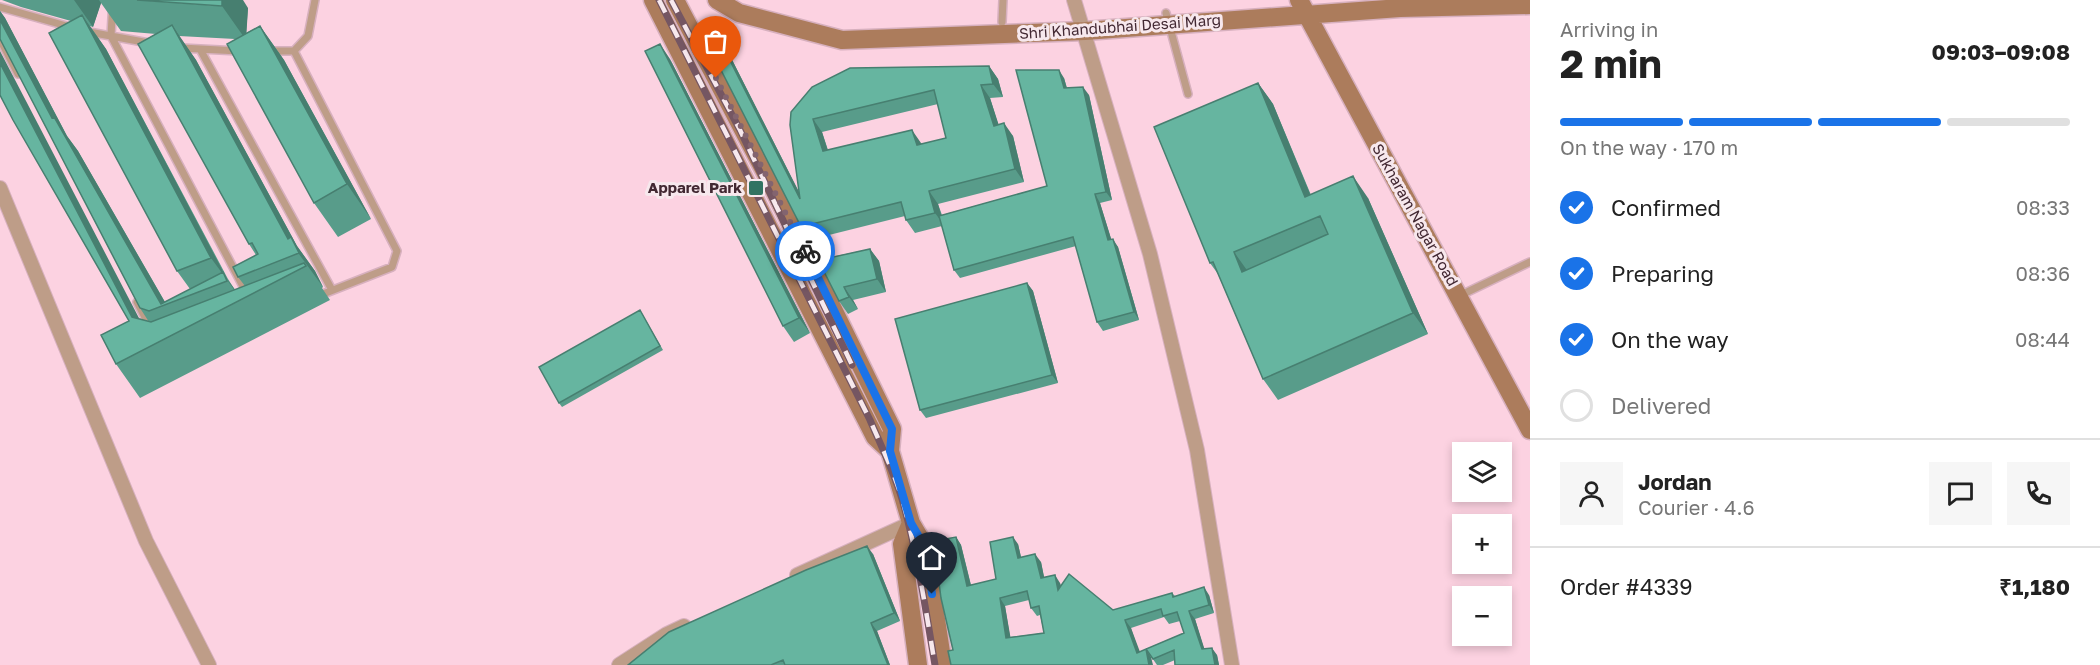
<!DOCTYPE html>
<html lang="en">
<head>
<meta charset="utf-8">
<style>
	:root { --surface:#fff; --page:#f6f6f6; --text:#222; --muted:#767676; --line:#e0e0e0; --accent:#1a73e8 }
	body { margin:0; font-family:"Golos Text",sans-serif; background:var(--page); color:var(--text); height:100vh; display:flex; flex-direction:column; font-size:22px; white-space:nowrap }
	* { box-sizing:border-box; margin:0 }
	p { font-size:20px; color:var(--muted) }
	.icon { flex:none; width:33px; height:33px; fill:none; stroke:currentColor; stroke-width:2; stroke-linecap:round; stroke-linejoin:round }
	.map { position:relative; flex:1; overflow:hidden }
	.panel { display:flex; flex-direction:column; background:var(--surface); width:570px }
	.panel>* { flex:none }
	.controls { position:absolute; left:1452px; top:442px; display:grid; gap:12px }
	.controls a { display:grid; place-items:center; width:60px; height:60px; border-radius:0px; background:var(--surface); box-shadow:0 3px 9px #0003; font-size:30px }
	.pin { position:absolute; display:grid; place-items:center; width:51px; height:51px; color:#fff; margin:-62px -26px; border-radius:50% 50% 50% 0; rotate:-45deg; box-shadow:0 0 6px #0007 }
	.pin .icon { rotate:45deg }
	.courier { position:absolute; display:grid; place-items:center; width:60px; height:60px; margin:-30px; border:4px solid #1a73e8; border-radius:50%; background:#fff; color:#222; box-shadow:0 2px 8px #0007 }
	.overview em { font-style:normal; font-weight:700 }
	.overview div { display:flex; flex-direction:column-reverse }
	.overview { display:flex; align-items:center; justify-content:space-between; height:102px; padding:0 30px }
	h1 { font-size:39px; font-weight:700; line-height:45px }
	.bar { display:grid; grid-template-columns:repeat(4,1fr); gap:9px 6px; align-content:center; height:72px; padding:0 30px }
	.bar i { height:8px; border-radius:4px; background:var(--line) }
	.bar .selected { background:var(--accent) }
	.bar p { grid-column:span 4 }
	.line { display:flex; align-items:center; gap:15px; padding:0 30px; border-top:2px solid var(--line) }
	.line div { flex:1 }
	.round { display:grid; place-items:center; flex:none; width:63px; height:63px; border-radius:0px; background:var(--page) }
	ol { padding:0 30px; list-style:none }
	li { display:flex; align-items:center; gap:18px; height:66px }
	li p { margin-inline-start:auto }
	li .icon { padding:6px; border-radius:50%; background:var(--accent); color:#fff; stroke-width:4 }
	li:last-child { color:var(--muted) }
	li i { width:33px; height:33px; border:3px solid var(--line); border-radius:50% }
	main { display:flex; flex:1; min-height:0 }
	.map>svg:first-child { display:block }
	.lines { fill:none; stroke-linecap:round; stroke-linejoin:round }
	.lane-casing { stroke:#d7b0be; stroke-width:10 }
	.street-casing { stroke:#d7b0be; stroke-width:16 }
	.secondary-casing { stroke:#d7b0be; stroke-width:21 }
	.lane { stroke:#be9d88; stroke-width:7 }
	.street { stroke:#be9d88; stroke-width:14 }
	.secondary { stroke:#ac7c5c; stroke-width:18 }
	.rail-casing { stroke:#755662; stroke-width:7 }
	.rail { stroke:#f7e8ed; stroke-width:4.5; stroke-dasharray:14; stroke-linecap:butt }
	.wall { fill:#589c8a; fill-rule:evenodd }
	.shaded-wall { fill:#477f70 }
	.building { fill:#66b5a0; stroke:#477f70; stroke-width:1.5; fill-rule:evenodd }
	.done { stroke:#83646f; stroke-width:6; stroke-dasharray:0 10.8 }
	.route { stroke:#1a73e8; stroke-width:8 }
	.poi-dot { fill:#317362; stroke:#f7e8ed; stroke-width:2 }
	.labels { text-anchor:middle; stroke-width:6; stroke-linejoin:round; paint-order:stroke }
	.street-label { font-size:15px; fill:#422832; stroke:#f7e8ed }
	.poi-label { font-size:15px; font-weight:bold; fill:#422832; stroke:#f7e8ed; text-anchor:end }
</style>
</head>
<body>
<main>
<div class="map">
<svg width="1530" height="665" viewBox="0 0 1530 665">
	<rect width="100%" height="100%" fill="#fcd2e1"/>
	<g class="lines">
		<g class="lane-casing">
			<path id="lane" d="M113,0L111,36L246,292
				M0,7L70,27
				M1166,13L1188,94
				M1002,22L1003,0
				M89,32L149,43
				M0,39L18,74
				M181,48L239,51
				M201,51L332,290
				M271,51H294L308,36L315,0
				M294,51L397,251L392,267L318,296
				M1459,296L1530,262
				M137,302L150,327"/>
		</g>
		<g class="street-casing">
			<path id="street" d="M1074,0L1150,254L1197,450L1232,665
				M0,188L146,541L209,665
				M797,575L911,523
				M619,665L667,634L684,626"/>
		</g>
		<g class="secondary-casing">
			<path id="secondary" d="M653,0L875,437L890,451
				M675,0L768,177L892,429L890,451L911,523L925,547L943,665
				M717,0L739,13L842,40L1085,31L1400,8L1530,5
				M1299,0L1530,430
				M911,523L902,544L918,665"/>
		</g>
		<use href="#lane" class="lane"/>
		<use href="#street" class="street"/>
		<use href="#secondary" class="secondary"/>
		<g class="rail-casing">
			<path id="rail" d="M659,0L870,420C882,448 896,476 904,506C918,557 926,612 935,665
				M671,0L740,130L852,365"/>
		</g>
		<use href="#rail" class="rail"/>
	</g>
	<path class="wall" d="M2,0H137L248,8L246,33L260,26L284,60L371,219L338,237L314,203L235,39L179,36L196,60L297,246L315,271L323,287L322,288L330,300L140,398L116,364L129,321L139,319L149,322L140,308L0,39V11L5,18L67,136L78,151L165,302L190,289L177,271L71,21L21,7ZM101,3L121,31L156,34L249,244L256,255L238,277L245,286L235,290L228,279L106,49L90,26L93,27Z
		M719,34L799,192L790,125L989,66L998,79L1003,97L990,98L998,124L1013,136L1024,182L938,204L942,215L1047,186L1064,78L1067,88L1089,95L1112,200L1100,203L1111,239L1118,247L1139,320L1103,331L1097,322L1076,246L960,278L954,270L942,226L915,233L906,220L905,216L821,237L831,257L870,249L879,261L886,292L853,300L858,309L848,314L839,301ZM938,104L946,138L922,144L921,143L828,150L822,132Z
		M670,59L810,333L794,342L783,326Z
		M1258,83L1273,104L1311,195L1368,198L1428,334L1278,400L1263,379L1218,274L1210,263Z
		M1027,283L1033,291L1058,383L926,418L920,410Z
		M640,310L663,350L562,407L559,403Z
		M956,537L961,545L971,585L996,579L1018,544L1021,557L1041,562L1044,578L1060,583L1061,586L1113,610L1172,593L1175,596L1209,595L1214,613L1195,619L1204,649L1217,655L1219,665H1176L1175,660L1163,665H1157L1146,649L1184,633L1180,621L1169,624L1164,617L1131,628L1139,652L1151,657L953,650L941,575ZM1029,600L1031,608L1037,616L1040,615L1044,633L1010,637L1005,606Z
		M873,554L900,621L877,631L890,665H628Z"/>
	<path class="shaded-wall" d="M74,0H99L101,3L93,27Z
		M222,0H243L248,8L246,40L222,6Z
		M0,11L5,18L67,136L78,151L166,304L162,306L52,118L0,20Z
		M82,15L106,49L227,279L242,299H241L211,258Z
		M710,21L719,34L809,212L800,199Z
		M172,25L196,60L297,246L315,271L323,287L288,239Z
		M260,26L284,60L371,219L347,184Z
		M660,44L670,59L810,333L799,318Z
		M0,51L153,345L132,317L0,63Z
		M989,66L998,79L1003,97L993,84Z
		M1059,70L1064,78L1069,96L1064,88Z
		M1258,83L1273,104L1319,216L1305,197Z
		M981,85L990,98L1003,138L994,126Z
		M1083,87L1089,95L1112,200L1106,192Z
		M813,119L822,132L832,164L823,151Z
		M1004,123L1013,136L1024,182L1015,169Z
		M912,130L921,143L926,158L917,145Z
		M1353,176L1368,198L1428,334L1413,313Z
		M929,191L938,204L944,225L935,213Z
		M1095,194L1100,203L1114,248L1108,240Z
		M812,224L821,237L838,271L829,258Z
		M1113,239L1118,247L1139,320L1134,312Z
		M870,249L879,261L886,292L877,279Z
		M1234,252L1249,273L1242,272Z
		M1027,283L1033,291L1058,383L1052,375Z
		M844,287L853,300L858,309L849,297Z
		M956,537L961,545L973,594L967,586Z
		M1013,537L1018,544L1023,566L1018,558Z
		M867,546L873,554L900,621L894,613Z
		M1035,554L1041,562L1046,586L1041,578Z
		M1055,575L1060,583L1064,598L1058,590Z
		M1204,587L1209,595L1214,613L1209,605Z
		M1000,598L1005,606L1012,646L1006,638Z
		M1189,611L1195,619L1207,657L1202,649Z
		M1125,620L1131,628L1143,660L1137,653Z
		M871,623L877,631L890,665H888Z
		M1212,648L1217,655L1219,665H1215Z
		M1146,649L1151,657L1153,665H1149Z"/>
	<path class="building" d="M137,0H222V6Z
		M82,15L211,258L177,271L49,33Z
		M0,20L52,118L54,117L161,304L223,272L227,281L149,311L140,308L0,39Z
		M710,21L800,199L790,125L791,112L812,87L850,68L989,66L993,84L981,85L994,126L1004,123L1015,169L929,191L935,213L906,220L901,202L812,224L829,258L870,249L877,279L844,287L849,297L839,301L699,27ZM934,90L946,138L917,145L912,130L823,151L813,119Z
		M172,25L288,239L291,237L299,253L238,277L233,267L258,254L252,243L249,244L138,44Z
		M260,26L347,184L314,203L227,44Z
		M660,44L799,318L783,326L645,51Z
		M0,63L132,317L151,322L304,263L306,266L116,364L101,335L129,321L13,120L0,95Z
		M1016,70H1059L1064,88L1083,87L1106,192L1095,194L1108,240L1113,239L1134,312L1097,322L1073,237L954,270L939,216L1047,186Z
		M1258,83L1305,197L1353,176L1413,313L1263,379L1213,262L1210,263L1154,127ZM1320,216L1328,234L1242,272L1234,252Z
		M1027,283L1052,375L920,410L895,319Z
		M640,310L660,346L559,403L539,367Z
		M956,537L967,586L996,579L990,542L1013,537L1018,558L1035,554L1041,578L1055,575L1058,590L1069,574L1113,610L1172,593L1173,597L1204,587L1209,605L1189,611L1202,649L1212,648L1215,665H1175L1174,650L1153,659L1146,649L1184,633L1177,612L1163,616L1161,609L1125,620L1137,653L1146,649L1149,665H951L948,651L953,650L941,598L938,575H941L934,541ZM1027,591L1031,608L1039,606L1044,633L1006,638L1000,598Z
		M867,546L894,613L871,623L888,665H785L783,660L771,665H628L669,632L806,570Z"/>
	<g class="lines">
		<path class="done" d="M716,78L805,251"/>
		<path class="route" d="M805,251L892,429L890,451L911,523L925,547L932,594"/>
	</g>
	<rect class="poi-dot" x="748" y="180" width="16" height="16" rx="3"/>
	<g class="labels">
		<g class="street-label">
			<text transform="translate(1120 27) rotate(-4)" y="5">Shri Khandubhai Desai Marg</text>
			<text transform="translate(1415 215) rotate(61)" y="5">Sukharam Nagar Road</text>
		</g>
		<g class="poi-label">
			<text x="742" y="193">Apparel Park</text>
		</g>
	</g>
</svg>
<div class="controls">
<a><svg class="icon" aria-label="layers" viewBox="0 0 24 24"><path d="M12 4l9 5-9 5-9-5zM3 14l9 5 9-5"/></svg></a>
<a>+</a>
<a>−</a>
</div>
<div class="pin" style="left:716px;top:78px;background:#ea580c"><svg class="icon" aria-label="bag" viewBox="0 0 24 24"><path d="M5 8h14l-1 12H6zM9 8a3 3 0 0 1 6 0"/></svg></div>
<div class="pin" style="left:932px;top:594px;background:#1f2937"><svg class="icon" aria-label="home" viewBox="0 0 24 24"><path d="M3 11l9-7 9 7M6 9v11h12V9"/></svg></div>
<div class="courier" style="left:805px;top:251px"><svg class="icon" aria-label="bike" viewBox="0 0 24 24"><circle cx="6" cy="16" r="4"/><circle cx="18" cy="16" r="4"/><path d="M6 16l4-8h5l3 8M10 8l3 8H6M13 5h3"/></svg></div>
</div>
<section class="panel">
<div class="overview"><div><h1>2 min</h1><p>Arriving in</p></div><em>09:03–09:08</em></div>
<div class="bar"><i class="selected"></i><i class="selected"></i><i class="selected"></i><i></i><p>On the way · 170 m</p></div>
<ol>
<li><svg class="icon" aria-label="check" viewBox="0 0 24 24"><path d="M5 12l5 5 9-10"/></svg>Confirmed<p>08:33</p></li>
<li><svg class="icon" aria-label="check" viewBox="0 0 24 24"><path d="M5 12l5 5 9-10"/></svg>Preparing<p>08:36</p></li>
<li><svg class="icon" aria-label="check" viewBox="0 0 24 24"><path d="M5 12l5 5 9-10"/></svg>On the way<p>08:44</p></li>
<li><i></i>Delivered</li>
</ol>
<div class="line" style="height:108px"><a class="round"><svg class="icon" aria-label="person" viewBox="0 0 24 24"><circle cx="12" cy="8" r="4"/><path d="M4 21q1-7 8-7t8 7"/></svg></a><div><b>Jordan</b><p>Courier · 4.6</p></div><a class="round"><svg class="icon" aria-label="chat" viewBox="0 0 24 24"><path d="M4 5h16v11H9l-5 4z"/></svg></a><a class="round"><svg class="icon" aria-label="phone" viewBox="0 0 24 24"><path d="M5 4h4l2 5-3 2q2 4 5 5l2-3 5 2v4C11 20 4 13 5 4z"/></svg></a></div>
<div class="line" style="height:78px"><div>Order #4339</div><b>₹1,180</b></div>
</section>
</main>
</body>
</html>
